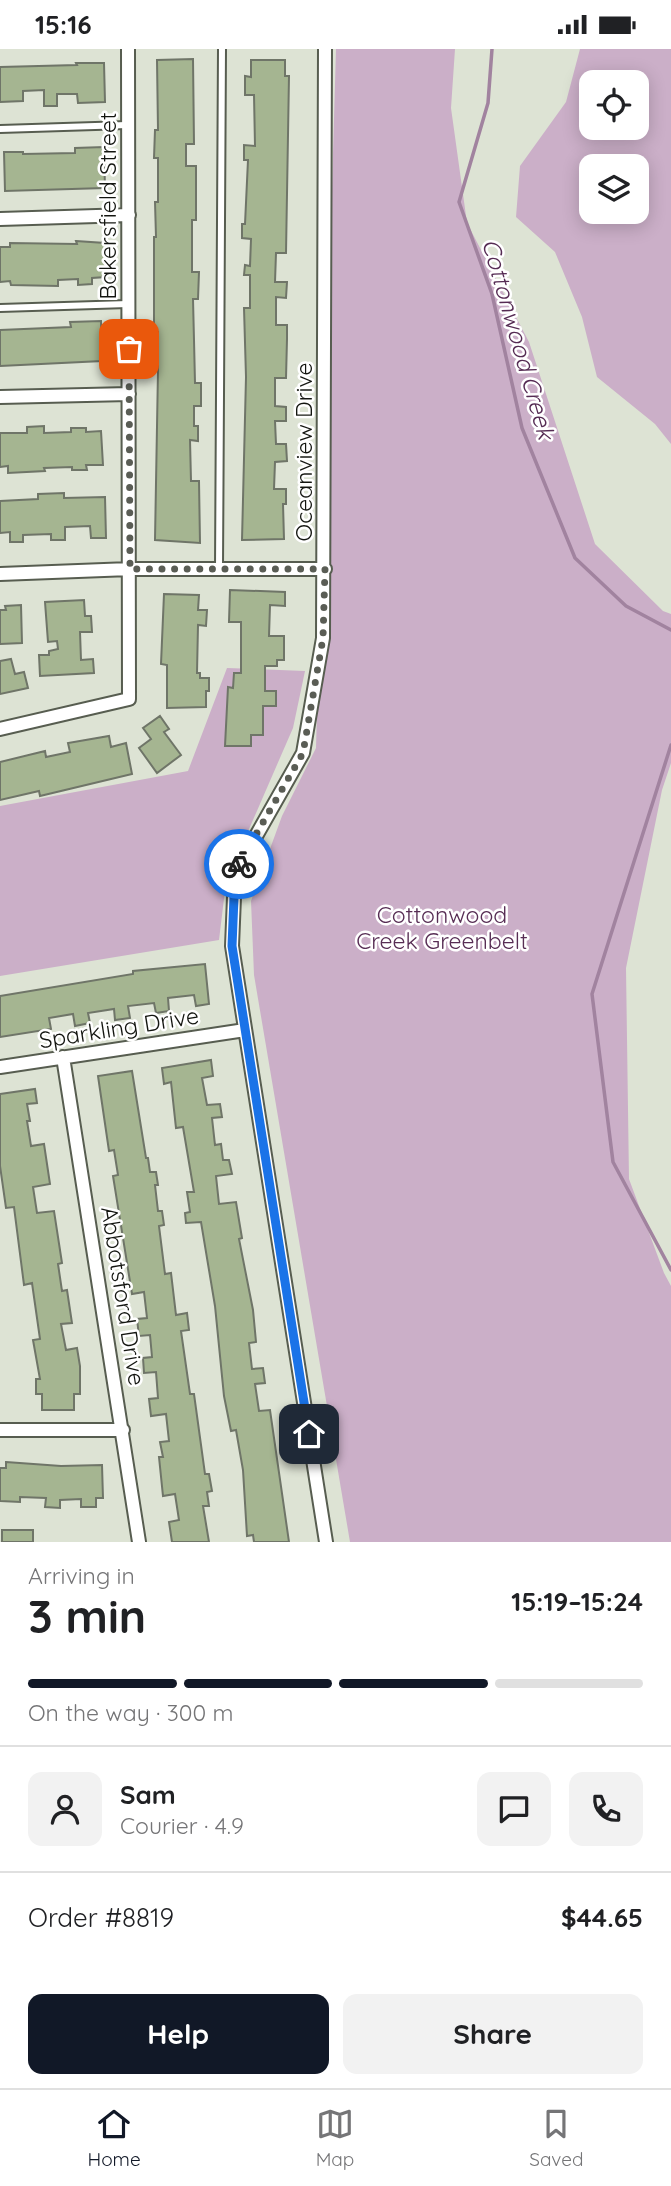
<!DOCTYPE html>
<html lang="en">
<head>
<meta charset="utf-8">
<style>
	:root { --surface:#fff; --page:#f2f2f2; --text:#202124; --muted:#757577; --line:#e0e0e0; --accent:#111827 }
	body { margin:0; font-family:Quicksand,sans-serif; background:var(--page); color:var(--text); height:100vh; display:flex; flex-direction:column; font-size:26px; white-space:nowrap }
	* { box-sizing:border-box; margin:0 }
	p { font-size:23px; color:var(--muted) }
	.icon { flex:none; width:38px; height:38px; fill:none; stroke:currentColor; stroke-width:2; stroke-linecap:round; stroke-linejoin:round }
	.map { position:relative; height:1493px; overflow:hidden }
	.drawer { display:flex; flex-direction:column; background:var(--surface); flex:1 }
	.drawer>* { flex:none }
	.controls { position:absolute; left:579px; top:21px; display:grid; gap:14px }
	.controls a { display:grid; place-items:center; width:70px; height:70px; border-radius:14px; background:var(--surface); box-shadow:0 4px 18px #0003; font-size:35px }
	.pin { position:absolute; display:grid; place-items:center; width:60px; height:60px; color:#fff; margin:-30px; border-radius:14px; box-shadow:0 4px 10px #0006 }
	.courier { position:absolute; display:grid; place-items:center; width:70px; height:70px; margin:-35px; border:5px solid #1a73e8; border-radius:50%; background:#fff; color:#222; box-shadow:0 2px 9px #0007 }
	.headline em { font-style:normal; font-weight:700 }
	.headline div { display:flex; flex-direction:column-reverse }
	.headline { display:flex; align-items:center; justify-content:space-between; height:119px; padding:0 28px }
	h1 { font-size:46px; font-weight:700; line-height:52px }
	.bar { display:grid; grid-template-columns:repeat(4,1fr); gap:10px 7px; align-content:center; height:84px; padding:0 28px }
	.bar i { height:9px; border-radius:5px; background:var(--line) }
	.bar .selected { background:var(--accent) }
	.bar p { grid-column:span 4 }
	.line { display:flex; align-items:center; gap:18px; padding:0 28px; border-top:2px solid var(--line) }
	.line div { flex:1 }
	.round { display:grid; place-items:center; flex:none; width:74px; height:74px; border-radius:14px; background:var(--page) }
	.cta { display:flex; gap:14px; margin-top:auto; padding:14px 28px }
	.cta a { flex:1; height:80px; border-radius:14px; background:var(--accent); color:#fff; font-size:28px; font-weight:700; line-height:80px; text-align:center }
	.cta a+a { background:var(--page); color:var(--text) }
	.status { display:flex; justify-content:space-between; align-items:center; height:49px; padding:0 35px; background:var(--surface); direction:ltr }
	.status svg { height:19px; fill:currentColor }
	.dock { display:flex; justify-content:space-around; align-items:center; height:98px; border-top:2px solid var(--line); background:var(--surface); font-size:19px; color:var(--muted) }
	.dock a { display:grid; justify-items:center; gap:4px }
	.dock .selected { color:var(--accent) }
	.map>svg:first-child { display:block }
	.green { fill:#cbafc8; fill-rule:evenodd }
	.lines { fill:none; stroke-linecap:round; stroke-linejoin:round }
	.stream { stroke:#a1839f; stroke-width:3.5 }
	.building { fill:#a5b591; stroke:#6f7568; stroke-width:2 }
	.service-casing { stroke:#575d50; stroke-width:10 }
	.minor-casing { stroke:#575d50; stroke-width:16 }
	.service { stroke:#fff; stroke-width:6 }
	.minor { stroke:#fff; stroke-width:12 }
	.done { stroke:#5a5d55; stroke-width:7; stroke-dasharray:0 12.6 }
	.route { stroke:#1a73e8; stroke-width:9 }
	.labels { text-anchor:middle; stroke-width:5; stroke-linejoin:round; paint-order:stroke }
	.street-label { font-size:23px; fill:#131510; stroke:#fff }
	.park-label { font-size:23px; fill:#572d54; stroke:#fff }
	.water-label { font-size:24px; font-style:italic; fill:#552b53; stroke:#fff }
</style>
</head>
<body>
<div class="status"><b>15:16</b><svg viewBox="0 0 49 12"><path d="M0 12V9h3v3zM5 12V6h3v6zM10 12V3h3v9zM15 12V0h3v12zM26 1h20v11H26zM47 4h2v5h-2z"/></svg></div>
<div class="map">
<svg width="671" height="1493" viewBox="0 0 671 1493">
	<rect width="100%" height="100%" fill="#dde3d4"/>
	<path class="green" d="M336,0H455L451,59L467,174L529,293L595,495L663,562L671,565V714L662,741L626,919L629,1130L664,1224L671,1237V1493H350L254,926L251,852L282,767L316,699Z
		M580,0H671V395L655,375L597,328L582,268L555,203L516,168L520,117L566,53ZM592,33H637V79H592ZM592,117H637V163H592Z
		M227,619L305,622L293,679L226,833L219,891L0,927V757L188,722Z"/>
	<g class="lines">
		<path class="stream" d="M492,0L488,54L459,153L492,245L522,379L575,509L626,557L671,581
			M671,696L592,945L613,1113L671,1221"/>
	</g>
	<path class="building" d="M193,10L194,95H186V117H196V171H192V223H199L198,250H193L194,291L195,334H201V357H194V377H198V392L190,391L191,432H199L200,494L155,491L158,321V283H154V188H156L155,153H158V109H154L155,81H158L157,11Z
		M251,11H285V27H289L286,204H276L275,233H287L286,249L276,248V276H287V290L286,329H275V357L286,358V372H275L276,395H286L287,412L275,413L274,440H286V455H283L284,490L242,491L246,328L244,259H250V226H244L245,216L250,217L251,190L242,189V175H245L248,111H244V96L255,97L254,46H245V27L251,28Z
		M76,14H104L105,53L78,54L77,45H57V57H44V41L23,42V52L0,53V18L77,16Z
		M104,98L105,139L5,142L4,103H23V105L75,104V99Z
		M76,192L105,194L106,228L92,229V235L78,236V230L58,231V237L11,236L10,232L0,233V198H10V194L77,195Z
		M101,272L102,312L0,317V281L71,278L70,273Z
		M44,377V384L71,383V379H86V383L101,382L103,416H86L87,421H72V418L44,419L45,422L8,424V417L0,418V384H27V378Z
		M64,444V449L105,448L106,489H91L90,477L65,478V491H51V485L23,486V493H10V483L0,484V452L38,450V445Z
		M230,541L285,543V557L270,556L269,587H284V611H277V617H265V642H276V657H263V686H251V697H225L228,638L233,639L234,624H241V573H229Z
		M164,545L199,546L198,561H207L206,577L198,576L197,624H200V629H209V642H206V658L167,659V616L161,615Z
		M84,551L85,567H91L92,583H80L81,611L93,610L94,624L40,627L39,606H49V602L58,600L57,592L48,593L45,553Z
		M21,556L22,594L0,595V561H6L5,557Z
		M11,610L15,625L24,623L28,639L0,645V612Z
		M160,667L169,680L164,683L181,706L157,724L139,699L151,690L143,679Z
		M109,687L111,698L126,694L132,725L40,747L39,742L0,751V713L45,702L46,708L70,703L68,694Z
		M205,915L209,955L196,957L194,946L168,949L169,962L156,964L154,954L128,957L130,969L115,971L114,960L88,964L90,974L75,977L73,965L49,969L51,980L0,988V947L133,925V922Z
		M211,1011L213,1027L202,1029L207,1056L220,1055L222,1068L212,1069L215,1096L221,1095L223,1111H229L232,1125L216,1127L219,1155L236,1153L242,1189L239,1190L253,1261L256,1293L249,1294L252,1320L263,1319L265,1334L255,1335L259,1362L270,1361L289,1493H254L253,1486L247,1487L243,1421L236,1381L231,1382L224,1347L215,1257L201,1173L186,1174L185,1164L190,1163L187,1143H194L183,1078L176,1079L171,1033L164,1035L162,1019Z
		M132,1022L146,1109H148L150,1123H156L158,1136H155L158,1162H162L164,1176L159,1177L165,1225L171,1224L176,1266L187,1264L189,1281L181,1282L190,1345H194L205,1425H209L212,1442L207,1443L209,1457H203L209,1493H172L169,1473L179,1471L175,1445L163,1447L159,1408H163L160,1393L169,1392L166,1365L151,1367L149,1350L158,1349L156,1323L144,1324L143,1309L152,1308L150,1286L139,1287L137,1270L147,1269L144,1243L132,1245L113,1127L118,1126L114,1101L109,1102L98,1027Z
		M35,1040L37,1054L27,1055L30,1072H27L31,1097L44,1095L50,1135L33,1138L37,1164L54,1162L62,1214L58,1215L62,1242L67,1241L72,1274L61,1275L66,1301L77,1299L80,1317V1345H74V1361H42V1345H36V1330H40L33,1291L40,1290L32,1234L24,1236L14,1158L6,1159L0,1117V1045Z
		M6,1413L61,1417L102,1416L103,1449H96V1458H81V1450L60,1451V1459L45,1458L46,1449L20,1448V1453L0,1452V1419H6Z
		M2,1481H33V1493H2Z"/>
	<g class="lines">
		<g class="service-casing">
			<path id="service" d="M0,80L127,76
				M0,259L128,255
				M219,519L222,0"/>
		</g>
		<g class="minor-casing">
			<path id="minor" d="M325,0L323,589L303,704L235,824L232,897L326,1493
				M0,170L129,166
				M0,348L129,345
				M0,525L130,520H325
				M0,680L129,650L128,0
				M63,1008L139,1493
				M0,1018L245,981
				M0,1381H123"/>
		</g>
		<use href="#service" class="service"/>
		<use href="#minor" class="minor"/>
	</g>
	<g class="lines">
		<path class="done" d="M129,300L130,520H325L323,589L303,704L239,815"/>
		<path class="route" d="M239,815L235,824L232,897L309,1385"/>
	</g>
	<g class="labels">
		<g class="street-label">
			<text transform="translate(108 157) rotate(-90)" y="8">Bakersfield Street</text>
			<text transform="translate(304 403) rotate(-90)" y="8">Oceanview Drive</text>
			<text transform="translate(119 979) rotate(-9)" y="8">Sparkling Drive</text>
			<text transform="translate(123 1247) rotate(81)" y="8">Abbotsford Drive</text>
		</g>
		<g class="park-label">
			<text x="442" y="874">Cottonwood<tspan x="442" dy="26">Creek Greenbelt</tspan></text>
		</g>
		<g class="water-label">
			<text transform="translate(518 290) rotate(74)" y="8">Cottonwood Creek</text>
		</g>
	</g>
</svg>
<div class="controls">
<a><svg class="icon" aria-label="locate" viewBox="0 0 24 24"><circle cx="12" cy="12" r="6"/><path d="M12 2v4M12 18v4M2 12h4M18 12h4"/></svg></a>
<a><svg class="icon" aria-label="layers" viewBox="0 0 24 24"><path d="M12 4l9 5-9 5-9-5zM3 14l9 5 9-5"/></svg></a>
</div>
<div class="pin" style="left:129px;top:300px;background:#ea580c"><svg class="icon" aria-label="bag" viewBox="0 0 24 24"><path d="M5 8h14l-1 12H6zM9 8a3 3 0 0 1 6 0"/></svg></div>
<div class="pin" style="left:309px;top:1385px;background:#1f2937"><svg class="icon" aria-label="home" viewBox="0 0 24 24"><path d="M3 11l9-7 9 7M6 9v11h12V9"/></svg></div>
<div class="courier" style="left:239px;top:815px"><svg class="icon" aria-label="bike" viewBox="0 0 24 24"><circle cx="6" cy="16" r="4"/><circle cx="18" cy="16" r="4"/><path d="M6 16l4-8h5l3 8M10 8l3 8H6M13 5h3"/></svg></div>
</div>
<section class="drawer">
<div class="headline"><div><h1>3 min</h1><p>Arriving in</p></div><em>15:19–15:24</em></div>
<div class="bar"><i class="selected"></i><i class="selected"></i><i class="selected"></i><i></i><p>On the way · 300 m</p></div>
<div class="line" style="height:126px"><a class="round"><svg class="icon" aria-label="person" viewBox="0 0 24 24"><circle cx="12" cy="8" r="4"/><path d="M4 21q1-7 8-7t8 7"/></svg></a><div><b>Sam</b><p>Courier · 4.9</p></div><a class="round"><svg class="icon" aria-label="chat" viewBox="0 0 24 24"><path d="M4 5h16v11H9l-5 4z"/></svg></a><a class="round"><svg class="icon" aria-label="phone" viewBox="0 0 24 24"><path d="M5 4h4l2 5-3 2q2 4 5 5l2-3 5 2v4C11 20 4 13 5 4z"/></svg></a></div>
<div class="line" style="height:91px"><div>Order #8819</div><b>$44.65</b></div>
<div class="cta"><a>Help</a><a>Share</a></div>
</section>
<nav class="dock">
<a class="selected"><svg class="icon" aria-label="home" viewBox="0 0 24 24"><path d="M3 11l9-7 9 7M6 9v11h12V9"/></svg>Home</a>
<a><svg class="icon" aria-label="map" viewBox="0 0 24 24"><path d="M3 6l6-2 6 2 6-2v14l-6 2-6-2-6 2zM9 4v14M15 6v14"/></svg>Map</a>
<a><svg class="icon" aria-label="saved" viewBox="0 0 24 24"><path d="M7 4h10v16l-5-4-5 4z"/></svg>Saved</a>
</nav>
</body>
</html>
